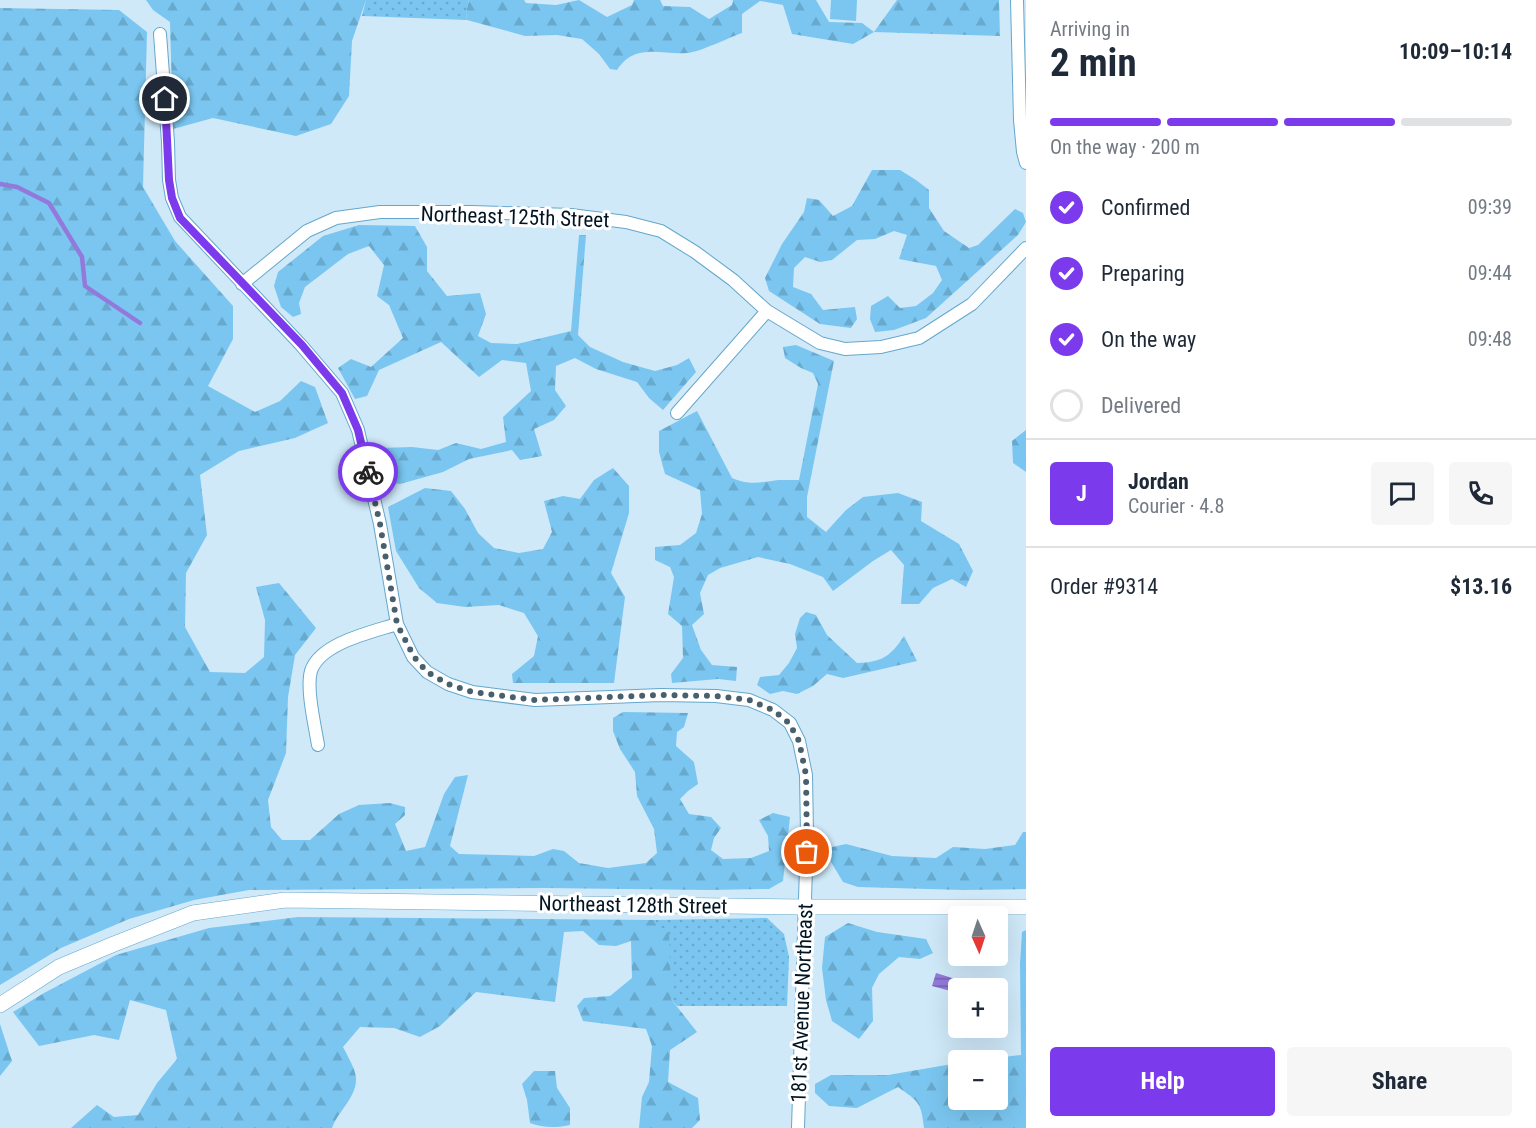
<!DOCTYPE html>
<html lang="en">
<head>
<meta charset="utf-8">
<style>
	:root { --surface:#fff; --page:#f6f6f7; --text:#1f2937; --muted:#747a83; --line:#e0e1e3; --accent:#7c3aed }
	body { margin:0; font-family:"Roboto Condensed",sans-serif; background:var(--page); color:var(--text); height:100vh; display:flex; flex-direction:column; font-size:22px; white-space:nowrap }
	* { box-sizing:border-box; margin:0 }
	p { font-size:20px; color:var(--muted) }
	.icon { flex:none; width:33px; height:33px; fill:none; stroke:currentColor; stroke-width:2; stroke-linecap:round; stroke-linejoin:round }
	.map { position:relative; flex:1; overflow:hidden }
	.sheet { display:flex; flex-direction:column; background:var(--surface); width:510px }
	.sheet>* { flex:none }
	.needle { width:39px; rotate:177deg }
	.tools { position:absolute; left:948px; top:906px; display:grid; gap:12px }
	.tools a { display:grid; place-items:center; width:60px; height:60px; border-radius:6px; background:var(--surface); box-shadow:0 6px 24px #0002; font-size:30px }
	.pin { position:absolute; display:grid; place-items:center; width:51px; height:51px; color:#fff; margin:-26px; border:3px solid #fff; border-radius:50%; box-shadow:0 2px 6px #0007 }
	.courier { position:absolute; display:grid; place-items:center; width:60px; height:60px; margin:-30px; border:4px solid #7c3aed; border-radius:50%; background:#fff; color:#222; box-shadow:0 2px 8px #0007 }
	.overview em { font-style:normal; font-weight:700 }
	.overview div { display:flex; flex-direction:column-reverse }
	.overview { display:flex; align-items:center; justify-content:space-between; height:102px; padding:0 24px }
	h1 { font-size:39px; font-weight:700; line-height:45px }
	.bar { display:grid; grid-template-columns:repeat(4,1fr); gap:9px 6px; align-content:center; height:72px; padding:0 24px }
	.bar i { height:8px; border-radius:4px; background:var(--line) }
	.bar .current { background:var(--accent) }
	.bar p { grid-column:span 4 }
	.line { display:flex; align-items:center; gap:15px; padding:0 24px; border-top:2px solid var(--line) }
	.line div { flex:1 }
	.round { display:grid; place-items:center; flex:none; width:63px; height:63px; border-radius:6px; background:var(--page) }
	ol { padding:0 24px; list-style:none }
	li { display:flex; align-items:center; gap:18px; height:66px }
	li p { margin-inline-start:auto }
	li .icon { padding:6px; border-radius:50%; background:var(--accent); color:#fff; stroke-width:4 }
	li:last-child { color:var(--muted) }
	li i { width:33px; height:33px; border:3px solid var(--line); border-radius:50% }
	.button { display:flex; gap:12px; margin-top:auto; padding:12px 24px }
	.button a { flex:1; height:69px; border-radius:6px; background:var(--accent); color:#fff; font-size:24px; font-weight:700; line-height:69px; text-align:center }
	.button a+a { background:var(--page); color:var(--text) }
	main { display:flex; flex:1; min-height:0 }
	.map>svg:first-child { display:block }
	.grass { fill:url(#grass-dots) }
	.forest { fill:url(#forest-firs) }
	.pitch { fill:#7ac6f0 }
	.water { fill:url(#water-rules) }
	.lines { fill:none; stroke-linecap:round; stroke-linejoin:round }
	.stream { stroke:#9379db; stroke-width:4.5 }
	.minor-casing { stroke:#65a7cc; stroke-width:14 }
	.tertiary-casing { stroke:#65a7cc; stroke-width:16 }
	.minor { stroke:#fff; stroke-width:12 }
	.tertiary { stroke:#fff; stroke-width:15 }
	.done { stroke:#485f6d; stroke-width:6; stroke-dasharray:0 10.8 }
	.route { stroke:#7c3aed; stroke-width:8 }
	.labels { text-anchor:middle; stroke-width:6; stroke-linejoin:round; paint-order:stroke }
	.street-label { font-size:21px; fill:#001421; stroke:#fff }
</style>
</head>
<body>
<main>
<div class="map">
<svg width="1026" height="1128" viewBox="0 0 1026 1128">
	<defs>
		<pattern id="grass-dots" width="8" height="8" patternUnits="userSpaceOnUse" patternTransform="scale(1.5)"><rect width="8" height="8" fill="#7ac6f0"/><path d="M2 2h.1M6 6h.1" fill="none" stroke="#68a9ce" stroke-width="1.8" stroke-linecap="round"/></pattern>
		<pattern id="forest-firs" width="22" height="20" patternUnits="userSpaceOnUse" patternTransform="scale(1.5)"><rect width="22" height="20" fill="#7ac6f0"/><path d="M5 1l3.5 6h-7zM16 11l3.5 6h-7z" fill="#68a9ce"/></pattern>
		<pattern id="water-rules" width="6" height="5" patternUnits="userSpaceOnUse" patternTransform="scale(1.5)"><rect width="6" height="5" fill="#9379db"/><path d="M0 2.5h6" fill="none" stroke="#7662b1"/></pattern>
	</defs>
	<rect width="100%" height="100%" fill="#cfe9f9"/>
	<path class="grass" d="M366,0H469L466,13L467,20L362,16Z
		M767,918L784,934L789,957L787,1006H677L671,999L655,929L656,920Z"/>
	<path class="forest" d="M146,0H366L352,41L349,96L331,124L296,136L213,118L173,129L170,22L153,10Z
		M469,0H524L526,3L556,5L579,0L607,17L632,5L634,0H660L663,6L690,7L709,19L732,5L733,0H816L829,22L862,23L874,32L897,0H999L1000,36L874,32L853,44L792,34L783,5L760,1L742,14V33C728,38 700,52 687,53C661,55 635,42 617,70L610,69L599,54L582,39L557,35L525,36L467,20L466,13Z
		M0,8L119,10L147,32L143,187L175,241L233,306V339L208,386L255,412L280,401L301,381L315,387L328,423L295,438L239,451L200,475L207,535L186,573L185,627L210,672L245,673L264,657L265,620L256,587L279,583L316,628L295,655L288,697L286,753L268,800L271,827L282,840H310L339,814L359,805L390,803L405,807V815L395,824L406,851L425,847L444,794L455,777L468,775L450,846L459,854L534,856L553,849L564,851L579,863L608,868L646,863L657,853L654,829L637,796L635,772L620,749L613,731V718L623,712L688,713L684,727L677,732L676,746L694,762L698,784L688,791L680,799L689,814L711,817L721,828L714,838L711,850L723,859L751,858L769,851L768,836L759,820L773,813L790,817L783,881L769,889L709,890L544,888L249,890L194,900L129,919L61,948L0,985Z
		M872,170H900L916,180L929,190V208L944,231L969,248L978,245L1015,209L1023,213L1026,222L1018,235L926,318L894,330L875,332L870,319L871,306L888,296L900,308L916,306L933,293L942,280L936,266L899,259L907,235L894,231L875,239L857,240L832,260L820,262L805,257L794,268L793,287L811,294L823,310L855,307L857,319L851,328L820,324L769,291L765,278L782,244L804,212L807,198L819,200L833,216L852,206Z
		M359,225L415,226L427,247V271L447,296L480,293L486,314L478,336L491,343L517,344L571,331L579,235H586L578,335L590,347L623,362L655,371L677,365L689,358L696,372L663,410L649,398L637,382L596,369L575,358L556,366L555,390L566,406L554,420L534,429L542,456L520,460L512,450L469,459L443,472L400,484L383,481L379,448L412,447L438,450L456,443L481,449L506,442L503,417L531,391L526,363L502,360L479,377L441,342L379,370L367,396L355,399L338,368L351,359L371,367L403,338L389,305L377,296L384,265L369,246L348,254L305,287L299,303L301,314L293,317L281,307L274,286L278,272L323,236Z
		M796,345L834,361L807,497V517L826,532L846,510L863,497L898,493L922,502L921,521L959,544L973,571L966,587L952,579L933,588L919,604H901L904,565L891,550L873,561L833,591L823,577L790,564L758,557L720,568L708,575L700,593L704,614L692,625L701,650L712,665L737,667L736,681L718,679L672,683L671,674L683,658L682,626L668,614L674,577L670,567L655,560V547L680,545L696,533L702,514L700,490L665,474L659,452V431L697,411L732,478C750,486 761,482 779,480C786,480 792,480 799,480L818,384L813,373L801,368L785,358L783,347Z
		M1026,430V472L1013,463L1012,441Z
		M613,468L629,486V513L611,573L625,597L614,683H513L512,674L534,656L538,636L524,613L499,605L465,607L437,603L419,588L396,551L388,507L425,488L451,491L465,509L478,533L494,548L519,553L543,549L552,532L544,501L563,496L580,499L594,480Z
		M806,612L816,615L827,635L857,663C882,662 890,657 904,636L917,661L843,678L827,674L813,686L797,694L783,691L770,694L757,685L760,677L779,675L789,663L797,648L795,634L800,618Z
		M1023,832H1026V889L963,890L858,887L843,882L831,862L832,847L846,844L892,856L936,858L953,847L985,849L1015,845Z
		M298,917L656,920V929L669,933L671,999L697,1032L670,1050L668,1082L698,1098L700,1120L692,1128H639L642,1097L649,1082L652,1046L646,1029L583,1021L577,1006L584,998L610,996L632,978L631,941L616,946L599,945L583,931L564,932L555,1002L476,992L440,1026L420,1037L394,1028L360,1027L343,1047C347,1055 356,1070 356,1078C357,1097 338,1111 332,1128H71L97,1105L114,1117L138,1115L157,1083L177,1059L166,1010L130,1000L119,1040L94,1035L39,1046L13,1012L44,993L116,955L209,928Z
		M848,923L877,932L926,939L933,953L920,959L899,957L879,974L872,988L873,1021L859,1039L832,1021L826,1000L822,968L825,937Z
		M1026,930V1128H924C921,1102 919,1102 898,1087L857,1108L829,1106L815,1093V1084L831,1075H888L958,1063V1100H998V1060H978L1021,1055L1020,964L1022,932Z
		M0,1024L12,1061L0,1076Z
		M534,1071H555L557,1088L570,1108V1125C558,1128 542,1128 530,1123L527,1100L522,1084Z"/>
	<path class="pitch" d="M831,0H857L856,21L830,19Z"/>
	<path class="water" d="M936,973L962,981L958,988V993L932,986Z"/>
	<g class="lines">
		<path class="stream" d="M0,184L17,187L49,203L82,257L85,286L140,323"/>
		<g class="minor-casing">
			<path id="minor" d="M1017,0L1020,120L1023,152L1026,163
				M160,34L168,142L169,180L172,198L180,217L301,345L342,393L358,430L380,524L397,624L413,657L427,672L448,684L472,692L535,700L661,695L716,696L749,700L773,710L790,723L799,741L806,775L807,834L798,1128
				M242,284L307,231L336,218L380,212H472L571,215L626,222L661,231L695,252L733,280L767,311L820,343L845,349L881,347L919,338L972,304L1026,248
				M677,413L767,311
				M318,745C315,726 306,689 311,671C320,643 372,632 397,624"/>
		</g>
		<g class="tertiary-casing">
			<path id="tertiary" d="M0,1005L59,967L114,944L193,913L285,900L805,907H1026"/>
		</g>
		<use href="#minor" class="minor"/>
		<use href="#tertiary" class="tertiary"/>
	</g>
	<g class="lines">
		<path class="done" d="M368,472L380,524L397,624L414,657L427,672L448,684L472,692L535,700L661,695L716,696L749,700L773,710L789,723L799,741L806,775L807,852"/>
		<path class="route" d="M165,99L169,180L172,198L180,218L302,345L342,393L358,430L368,472"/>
	</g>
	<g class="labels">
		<g class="street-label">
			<text transform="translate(515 217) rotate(2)" y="7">Northeast 125th Street</text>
			<text transform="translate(633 905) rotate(1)" y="7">Northeast 128th Street</text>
			<text transform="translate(802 1003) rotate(-88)" y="7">181st Avenue Northeast</text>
		</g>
	</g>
</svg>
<div class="tools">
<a><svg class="needle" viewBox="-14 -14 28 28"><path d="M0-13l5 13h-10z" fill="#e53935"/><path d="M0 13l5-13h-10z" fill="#747a83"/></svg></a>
<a>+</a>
<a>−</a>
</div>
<div class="pin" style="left:807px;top:852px;background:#ea580c"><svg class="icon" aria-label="bag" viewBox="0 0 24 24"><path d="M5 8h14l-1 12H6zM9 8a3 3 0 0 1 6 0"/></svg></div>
<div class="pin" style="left:165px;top:99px;background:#1f2937"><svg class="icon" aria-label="home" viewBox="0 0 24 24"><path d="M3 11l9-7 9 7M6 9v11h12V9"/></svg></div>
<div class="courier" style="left:368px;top:472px"><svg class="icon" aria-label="bike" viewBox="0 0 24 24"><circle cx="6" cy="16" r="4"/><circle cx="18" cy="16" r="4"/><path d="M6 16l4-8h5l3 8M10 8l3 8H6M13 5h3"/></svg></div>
</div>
<section class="sheet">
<div class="overview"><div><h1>2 min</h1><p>Arriving in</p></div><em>10:09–10:14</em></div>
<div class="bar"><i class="current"></i><i class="current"></i><i class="current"></i><i></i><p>On the way · 200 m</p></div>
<ol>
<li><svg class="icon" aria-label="check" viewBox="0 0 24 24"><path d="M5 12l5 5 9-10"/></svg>Confirmed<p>09:39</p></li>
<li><svg class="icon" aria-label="check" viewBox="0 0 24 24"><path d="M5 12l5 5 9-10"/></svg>Preparing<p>09:44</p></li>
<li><svg class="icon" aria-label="check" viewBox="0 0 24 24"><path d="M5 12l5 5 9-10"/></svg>On the way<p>09:48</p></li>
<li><i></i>Delivered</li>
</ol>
<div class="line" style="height:108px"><b class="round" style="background:var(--accent);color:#fff">J</b><div><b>Jordan</b><p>Courier · 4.8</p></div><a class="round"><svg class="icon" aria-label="chat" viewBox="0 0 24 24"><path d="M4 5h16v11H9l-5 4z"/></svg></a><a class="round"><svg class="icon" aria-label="phone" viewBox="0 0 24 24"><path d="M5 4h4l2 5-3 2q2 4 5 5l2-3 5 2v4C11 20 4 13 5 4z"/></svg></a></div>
<div class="line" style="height:78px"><div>Order #9314</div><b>$13.16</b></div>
<div class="button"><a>Help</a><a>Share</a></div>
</section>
</main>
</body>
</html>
